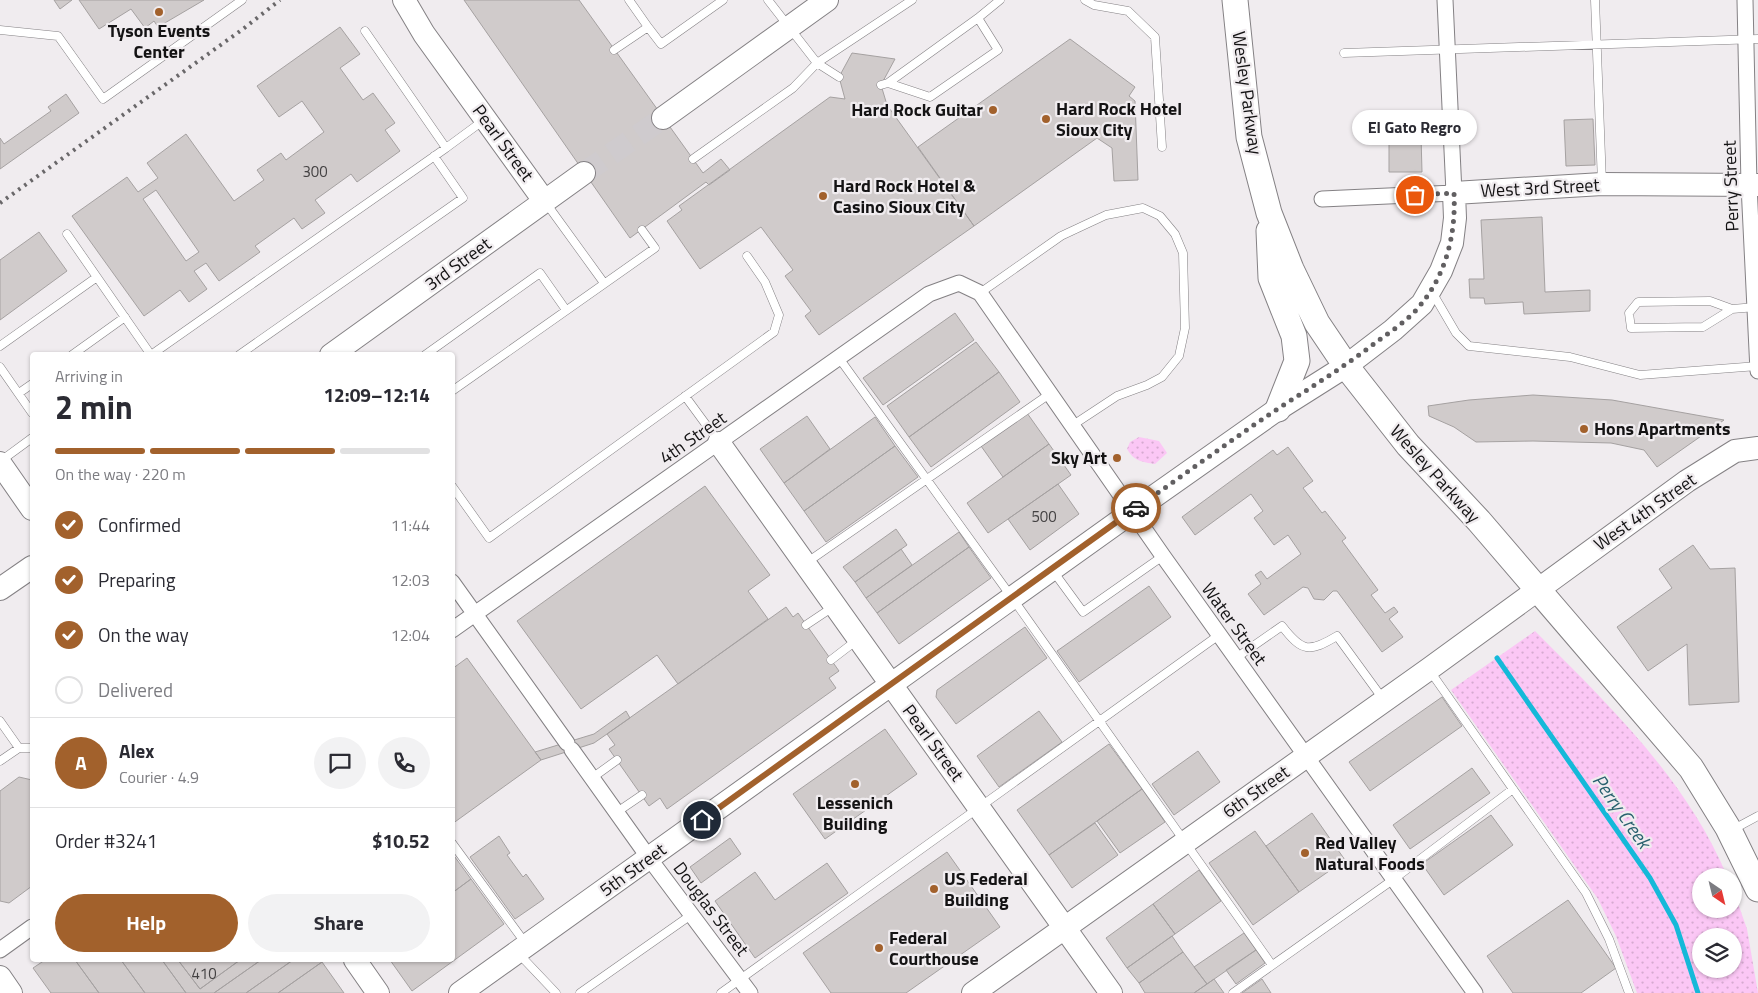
<!DOCTYPE html>
<html lang="en">
<head>
<meta charset="utf-8">
<style>
	:root { --surface:#fff; --page:#f2f2f3; --text:#2b2b33; --muted:#7c7c81; --line:#e1e1e2; --accent:#a2612c }
	body { margin:0; font-family:"Titillium Web",sans-serif; background:var(--page); color:var(--text); height:100vh; display:flex; flex-direction:column; font-size:19px; white-space:nowrap }
	* { box-sizing:border-box; margin:0 }
	p { font-size:16px; color:var(--muted) }
	.icon { flex:none; width:28px; height:28px; fill:none; stroke:currentColor; stroke-width:2; stroke-linecap:round; stroke-linejoin:round }
	.map { position:relative; flex:1; overflow:hidden }
	.details { position:absolute; left:30px; top:352px; width:425px; height:610px; display:flex; flex-direction:column; background:var(--surface); border-radius:5px; box-shadow:0 1px 4px #0004 }
	.details>* { flex:none }
	.needle { width:32px; rotate:145deg }
	.buttons { position:absolute; left:1692px; top:868px; display:grid; gap:10px }
	.buttons a { display:grid; place-items:center; width:50px; height:50px; border-radius:50%; background:var(--surface); box-shadow:0 1px 4px #0004; font-size:25px }
	.pin { position:absolute; display:grid; place-items:center; width:42px; height:42px; color:#fff; margin:-21px; border:2px solid #fff; border-radius:50%; box-shadow:0 1px 5px #0007 }
	.courier { position:absolute; display:grid; place-items:center; width:50px; height:50px; margin:-25px; border:4px solid #a2612c; border-radius:50%; background:#fff; color:#222; box-shadow:0 1px 6px #0007 }
	.bubble { position:absolute; height:35px; border-radius:18px; background:var(--surface); box-shadow:0 1px 4px #0004; font-size:16px; font-weight:700; line-height:35px; text-align:center }
	.overview em { font-style:normal; font-weight:700 }
	.overview div { display:flex; flex-direction:column-reverse }
	.overview { display:flex; align-items:center; justify-content:space-between; height:85px; padding:0 25px }
	h1 { font-size:32px; font-weight:700; line-height:38px }
	.bar { display:grid; grid-template-columns:repeat(4,1fr); gap:8px 5px; align-content:center; height:60px; padding:0 25px }
	.bar i { height:6px; border-radius:4px; background:var(--line) }
	.bar .active { background:var(--accent) }
	.bar p { grid-column:span 4 }
	.line { display:flex; align-items:center; gap:12px; padding:0 25px; border-top:1px solid var(--line) }
	.line div { flex:1 }
	.round { display:grid; place-items:center; flex:none; width:52px; height:52px; border-radius:26px; background:var(--page) }
	ol { padding:0 25px; list-style:none }
	li { display:flex; align-items:center; gap:15px; height:55px }
	li p { margin-inline-start:auto }
	li .icon { padding:5px; border-radius:50%; background:var(--accent); color:#fff; stroke-width:4 }
	li:last-child { color:var(--muted) }
	li i { width:28px; height:28px; border:2px solid var(--line); border-radius:50% }
	.cta { display:flex; gap:10px; margin-top:auto; padding:10px 25px }
	.cta a { flex:1; height:58px; border-radius:30px; background:var(--accent); color:#fff; font-size:20px; font-weight:700; line-height:58px; text-align:center }
	.cta a+a { background:var(--page); color:var(--text) }
	.map>svg:first-child { display:block }
	.grass { fill:url(#grass-dots); fill-rule:evenodd }
	.lines { fill:none; stroke-linecap:round; stroke-linejoin:round }
	.stream { stroke:#15b9d9; stroke-width:5 }
	.building { fill:#d0cbcb; stroke:#a5a1a1; fill-rule:evenodd }
	.secondary-tunnel { stroke:#cfcbce; stroke-width:22; stroke-dasharray:22 11; stroke-linecap:butt }
	.lane-casing { stroke:#848184; stroke-width:9 }
	.street-casing { stroke:#848184; stroke-width:17 }
	.secondary-casing { stroke:#848184; stroke-width:24 }
	.primary-casing { stroke:#848184; stroke-width:27 }
	.lane { stroke:#fff; stroke-width:8 }
	.street { stroke:#fff; stroke-width:15 }
	.secondary { stroke:#fff; stroke-width:22 }
	.primary { stroke:#fff; stroke-width:25 }
	.rail { stroke:#696769; stroke-width:4; stroke-dasharray:2.5 5; stroke-linecap:butt }
	.done { stroke:#615f61; stroke-width:5; stroke-dasharray:0 9 }
	.route { stroke:#a2612c; stroke-width:6 }
	.poi-dot { fill:#a2612c; stroke:#f0ecef; stroke-width:2 }
	.labels { text-anchor:middle; stroke-width:4.5; stroke-linejoin:round; paint-order:stroke }
	.number-label { font-size:15px; fill:#434142 }
	.poi-label { font-size:18px; font-weight:bold; fill:#141314; stroke:#f0ecef; text-anchor:start }
	.street-label { font-size:18px; fill:#141314; stroke:#f0ecef }
	.water-label { font-size:19px; font-style:italic; fill:#28616f; stroke:#f0ecef }
</style>
</head>
<body>
<div class="map">
<svg width="1758" height="993" viewBox="0 0 1758 993">
	<defs>
		<pattern id="grass-dots" width="8" height="8" patternUnits="userSpaceOnUse" patternTransform="scale(1.25)"><rect width="8" height="8" fill="#fbc7f5"/><path d="M2 2h.1M6 6h.1" fill="none" stroke="#d6aad1" stroke-width="1.8" stroke-linecap="round"/></pattern>
	</defs>
	<rect width="100%" height="100%" fill="#f0ecef"/>
	<path class="grass" d="M1139,437L1159,441L1167,453L1155,464C1142,462 1134,461 1127,449L1130,442Z
		M1535,631C1608,704 1687,780 1727,876H1701V909H1734V892L1747,929L1758,993H1637L1616,936L1598,899L1451,690ZM1701,936H1734V969H1701Z"/>
	<g class="lines">
		<path class="stream" d="M1497,658L1650,878L1676,925L1698,993"/>
	</g>
	<path class="building" d="M54,0H72L60,9Z
		M79,0H204L158,27L154,21L145,28L131,9L99,29Z
		M464,0H579L703,173L721,159L730,170L709,185L706,182L630,238Z
		M340,27L360,54L340,68L363,100L373,93L395,123L385,130L400,151L357,182L351,174L315,200L325,213L302,229L294,218L255,246L260,252L219,281L206,263L194,271L207,289L189,302L180,290L144,316L72,216L127,177L138,192L158,178L147,163L186,134L234,201L264,180L257,170L281,153L286,160L324,132L302,101L279,117L257,86ZM156,190L199,252L186,261L143,199Z
		M1070,39L1135,87L1129,96L1135,101L1138,180L1114,181L1112,148L1097,138L974,226L918,147Z
		M852,53L895,59L881,85L887,105L974,226L819,335L805,316L811,311L785,276L793,270L761,227L700,269L667,221L682,210L679,206L830,97L845,99L839,77Z
		M66,94L79,113L0,169V138L4,144L51,111L48,107Z
		M1593,119L1595,165L1566,166L1564,120Z
		M1421,136L1422,172H1389V137Z
		M1542,217L1545,292L1590,290V311L1524,314L1523,302L1485,304L1484,298H1470L1469,279H1484L1481,220Z
		M39,232L67,271L0,320V260Z
		M955,313L974,340L883,405L863,378Z
		M976,342L999,372L909,437L887,406Z
		M999,372L1020,402L931,467L909,437Z
		M1533,395L1612,400L1724,420L1657,467L1644,450L1611,443L1533,441L1476,442L1454,427L1429,416L1428,406L1469,400Z
		M1027,413L1049,444L1003,477L981,446Z
		M807,416L830,449L784,483L760,449Z
		M875,417L895,446L804,511L784,483Z
		M1049,444L1071,475L988,533L967,503Z
		M895,446L918,477L826,542L804,511Z
		M1288,447L1313,481L1303,488L1322,513L1325,511L1346,538L1342,541L1378,590L1371,595L1385,613L1394,607L1398,612L1389,619L1403,637L1382,652L1337,591H1333L1324,600L1314,599L1308,588L1303,587L1264,615L1248,594L1261,584L1255,575L1261,571L1267,579L1301,554L1288,535L1274,545L1254,518L1263,511L1251,494L1195,535L1182,517L1273,450L1277,455Z
		M1058,484L1079,514L1030,550L1008,519Z
		M705,486L770,575L748,591L768,619L678,684L657,655L581,709L517,621Z
		M896,529L907,545L855,582L843,567Z
		M959,532L969,547L877,613L866,598Z
		M1693,545L1710,569L1735,568L1739,702L1689,705L1687,644L1648,671L1617,627L1672,588L1659,569Z
		M969,547L991,578L899,644L877,613Z
		M901,549L912,565L866,598L855,582Z
		M1149,586L1171,617L1079,682L1057,651Z
		M786,607L793,617L798,613L839,671L829,678L836,688L667,809L660,798L649,806L609,749L615,745L607,734Z
		M1025,627L1047,658L956,724L936,697L937,690Z
		M467,658L541,760L452,824V669Z
		M1442,697L1462,726L1370,791L1349,762Z
		M626,711L630,718L594,743L541,760L535,752L594,734Z
		M1039,711L1062,742L999,787L977,756Z
		M885,729L917,774L825,839L793,794Z
		M1109,744L1142,789L1049,855L1017,810Z
		M1198,751L1220,782L1174,815L1152,784Z
		M1472,768L1490,793L1410,849L1393,825Z
		M19,777L32,780V886L9,903L0,901V791Z
		M1142,789L1165,822L1120,853L1097,821Z
		M1312,813L1345,860L1299,892L1266,846Z
		M1491,815L1513,845L1444,895L1422,864Z
		M1095,823L1118,855L1072,888L1049,855Z
		M1255,831L1299,892L1253,925L1209,863Z
		M499,836L510,853L507,855L523,877L526,874L544,899L515,919L470,857Z
		M730,838L741,854L701,883L690,867Z
		M947,852L1000,927L906,993H831L803,953Z
		M452,853L471,879L452,893Z
		M827,863L848,893L755,958L715,901L755,872L775,900Z
		M1199,870L1221,901L1175,934L1153,904Z
		M471,879L504,924L412,991L390,960H452V893Z
		M1568,900L1616,968L1581,993H1513L1487,956Z
		M1153,904L1175,934L1127,968L1106,938Z
		M1244,933L1256,950L1207,984L1194,967Z
		M1172,936L1183,952L1139,983L1127,968Z
		M1256,950L1265,963L1236,984L1226,970Z
		M1183,952L1207,984L1194,993H1145L1139,983Z
		M45,960H75L99,993H51L33,968Z
		M75,960H121L145,993H99Z
		M121,960H162L186,993H145Z
		M162,960H178L200,989L240,960H261L214,993H186Z
		M178,960H240L200,989Z
		M261,960H293L246,993H214Z
		M293,960H321L322,962L278,993H246Z
		M322,962L344,993H278Z
		M1214,979L1224,993H1194L1207,984Z
		M1262,979L1271,993H1242Z"/>
	<g class="lines">
		<path class="secondary-tunnel" d="M584,173L663,118"/>
		<g class="lane-casing">
			<path id="lane" d="M629,0L648,27
				M1085,0L1094,5L1128,11L1155,37L1162,147
				M1595,0L1602,183
				M0,30L58,36L103,99L242,0
				M365,31L446,148L484,120
				M614,50L648,27L661,44L723,0
				M1344,53L1758,39
				M839,77L817,63L912,0
				M888,83L978,18
				M881,85L888,83L930,97L998,50L978,18L1000,0
				M693,159L793,88L817,63L768,0
				M546,203L604,283
				M67,234L151,355
				M1432,292L1456,333L1469,346L1570,357L1640,375L1758,366
				M980,293L1061,236L1106,215L1143,208L1160,216L1175,234L1183,253L1185,328L1179,356L1162,377L1147,385L1117,396L1073,425
				M1732,309L1710,301L1638,302L1629,313L1631,328L1703,327L1732,309L1756,307
				M0,346L97,277
				M72,355L125,317
				M151,355L446,148
				M239,355L463,198L434,156
				M425,355L540,273L566,310
				M839,358L1013,599L1272,965
				M0,367L32,413
				M452,391L655,248L642,230
				M19,393L32,384
				M685,396L718,441
				M2,460L32,438
				M452,486L489,538L774,332L779,315L765,282L747,256
				M806,563L1051,393
				M1053,571L1083,612L1163,556
				M806,625L833,607
				M1236,658L1282,626C1302,652 1309,653 1337,636L1383,699
				M831,660L857,640
				M1430,671L1586,893L1609,939L1629,993
				M0,721L19,748H32
				M0,761L19,748
				M592,778L617,760
				M617,812L642,795
				M1732,830L1758,816
				M452,843L526,944
				M518,953L556,993
				M580,993L691,915
				M721,993L1219,635
				M1233,993L1394,879L1513,789"/>
		</g>
		<g class="street-casing">
			<path id="street" d="M1745,0L1749,185L1758,371
				M1322,199L1454,193L1445,0
				M452,582L567,743
				M452,630L929,294L959,283L980,293L1163,556L1475,993
				M572,750L649,858L750,993
				M0,950L32,927"/>
		</g>
		<g class="secondary-casing">
			<path id="secondary" d="M404,0L424,34L545,202
				M663,118L827,0
				M331,355L584,173
				M719,443L1111,993
				M0,463L32,509
				M0,589L32,567
				M355,960L378,993
				M0,977L11,993
				M460,993L1132,512L1278,409L1346,366L1393,330L1422,304L1441,271L1452,243L1455,218L1454,193L1602,184L1758,185
				M973,993L1429,669L1687,481L1735,451L1758,448"/>
		</g>
		<g class="primary-casing">
			<path id="primary" d="M1235,0L1249,137L1269,213L1291,269L1317,323L1346,366L1408,445L1479,521L1691,768L1728,828L1758,889
				M1269,231L1271,278L1294,336L1297,361L1278,409"/>
		</g>
		<use href="#lane" class="lane"/>
		<use href="#street" class="street"/>
		<use href="#secondary" class="secondary"/>
		<use href="#primary" class="primary"/>
		<path class="rail" d="M0,203L243,29L280,0"/>
	</g>
	<g class="lines">
		<path class="done" d="M1136,508C1184,475 1231,440 1279,408C1313,386 1347,365 1379,340C1393,330 1411,318 1422,303C1447,272 1456,232 1454,193L1415,195"/>
		<path class="route" d="M702,820L1136,508"/>
	</g>
	<g class="poi-dot">
		<circle cx="159" cy="12" r="5"/>
		<circle cx="993" cy="110" r="5"/>
		<circle cx="1046" cy="119" r="5"/>
		<circle cx="823" cy="196" r="5"/>
		<circle cx="1584" cy="429" r="5"/>
		<circle cx="1117" cy="458" r="5"/>
		<circle cx="855" cy="784" r="5"/>
		<circle cx="1305" cy="853" r="5"/>
		<circle cx="934" cy="889" r="5"/>
		<circle cx="879" cy="948" r="5"/>
	</g>
	<g class="labels">
		<g class="number-label">
			<text x="315" y="177">300</text>
			<text x="1044" y="522">500</text>
			<text x="204" y="979">410</text>
		</g>
		<g class="poi-label">
			<text x="159" y="37" text-anchor="middle">Tyson Events<tspan x="159" dy="21">Center</tspan></text>
			<text x="1056" y="115">Hard Rock Hotel<tspan x="1056" dy="21">Sioux City</tspan></text>
			<text x="983" y="116" text-anchor="end">Hard Rock Guitar</text>
			<text x="833" y="192">Hard Rock Hotel &amp;<tspan x="833" dy="21">Casino Sioux City</tspan></text>
			<text x="1594" y="435">Hons Apartments</text>
			<text x="1107" y="464" text-anchor="end">Sky Art</text>
			<text x="855" y="809" text-anchor="middle">Lessenich<tspan x="855" dy="21">Building</tspan></text>
			<text x="1315" y="849">Red Valley<tspan x="1315" dy="21">Natural Foods</tspan></text>
			<text x="944" y="885">US Federal<tspan x="944" dy="21">Building</tspan></text>
			<text x="889" y="944">Federal<tspan x="889" dy="21">Courthouse</tspan></text>
		</g>
		<g class="street-label">
			<text transform="translate(1247 93) rotate(82)" y="6">Wesley Parkway</text>
			<text transform="translate(503 143) rotate(54)" y="6">Pearl Street</text>
			<text transform="translate(1731 186) rotate(-92)" y="6">Perry Street</text>
			<text transform="translate(1540 188) rotate(-3)" y="6">West 3rd Street</text>
			<text transform="translate(458 264) rotate(-36)" y="6">3rd Street</text>
			<text transform="translate(693 438) rotate(-35)" y="6">4th Street</text>
			<text transform="translate(1435 474) rotate(48)" y="6">Wesley Parkway</text>
			<text transform="translate(1645 512) rotate(-35)" y="6">West 4th Street</text>
			<text transform="translate(1234 624) rotate(54)" y="6">Water Street</text>
			<text transform="translate(933 743) rotate(54)" y="6">Pearl Street</text>
			<text transform="translate(1256 792) rotate(-35)" y="6">6th Street</text>
			<text transform="translate(633 870) rotate(-36)" y="6">5th Street</text>
			<text transform="translate(711 909) rotate(53)" y="6">Douglas Street</text>
		</g>
		<g class="water-label">
			<text transform="translate(1622 811) rotate(55)" y="7">Perry Creek</text>
		</g>
	</g>
</svg>
<div class="buttons">
<a><svg class="needle" viewBox="-14 -14 28 28"><path d="M0-13l5 13h-10z" fill="#e53935"/><path d="M0 13l5-13h-10z" fill="#7c7c81"/></svg></a>
<a><svg class="icon" aria-label="layers" viewBox="0 0 24 24"><path d="M12 4l9 5-9 5-9-5zM3 14l9 5 9-5"/></svg></a>
</div>
<div class="pin" style="left:1415px;top:195px;background:#ea580c"><svg class="icon" aria-label="bag" viewBox="0 0 24 24"><path d="M5 8h14l-1 12H6zM9 8a3 3 0 0 1 6 0"/></svg></div>
<div class="pin" style="left:702px;top:820px;background:#1f2937"><svg class="icon" aria-label="home" viewBox="0 0 24 24"><path d="M3 11l9-7 9 7M6 9v11h12V9"/></svg></div>
<div class="courier" style="left:1136px;top:508px"><svg class="icon" aria-label="car" viewBox="0 0 24 24"><path d="M5 17H2v-5l4-1 3-4h7l3 4 3 1v5h-3M9 17h6M6 11h13"/><circle cx="7" cy="17" r="2"/><circle cx="17" cy="17" r="2"/></svg></div>
<div class="bubble" style="left:1352px;top:110px;width:125px">El Gato Regro</div>
<section class="details">
<div class="overview"><div><h1>2 min</h1><p>Arriving in</p></div><em>12:09–12:14</em></div>
<div class="bar"><i class="active"></i><i class="active"></i><i class="active"></i><i></i><p>On the way · 220 m</p></div>
<ol>
<li><svg class="icon" aria-label="check" viewBox="0 0 24 24"><path d="M5 12l5 5 9-10"/></svg>Confirmed<p>11:44</p></li>
<li><svg class="icon" aria-label="check" viewBox="0 0 24 24"><path d="M5 12l5 5 9-10"/></svg>Preparing<p>12:03</p></li>
<li><svg class="icon" aria-label="check" viewBox="0 0 24 24"><path d="M5 12l5 5 9-10"/></svg>On the way<p>12:04</p></li>
<li><i></i>Delivered</li>
</ol>
<div class="line" style="height:90px"><b class="round" style="background:var(--accent);color:#fff">A</b><div><b>Alex</b><p>Courier · 4.9</p></div><a class="round"><svg class="icon" aria-label="chat" viewBox="0 0 24 24"><path d="M4 5h16v11H9l-5 4z"/></svg></a><a class="round"><svg class="icon" aria-label="phone" viewBox="0 0 24 24"><path d="M5 4h4l2 5-3 2q2 4 5 5l2-3 5 2v4C11 20 4 13 5 4z"/></svg></a></div>
<div class="line" style="height:65px"><div>Order #3241</div><b>$10.52</b></div>
<div class="cta"><a>Help</a><a>Share</a></div>
</section>
</div>
</body>
</html>
